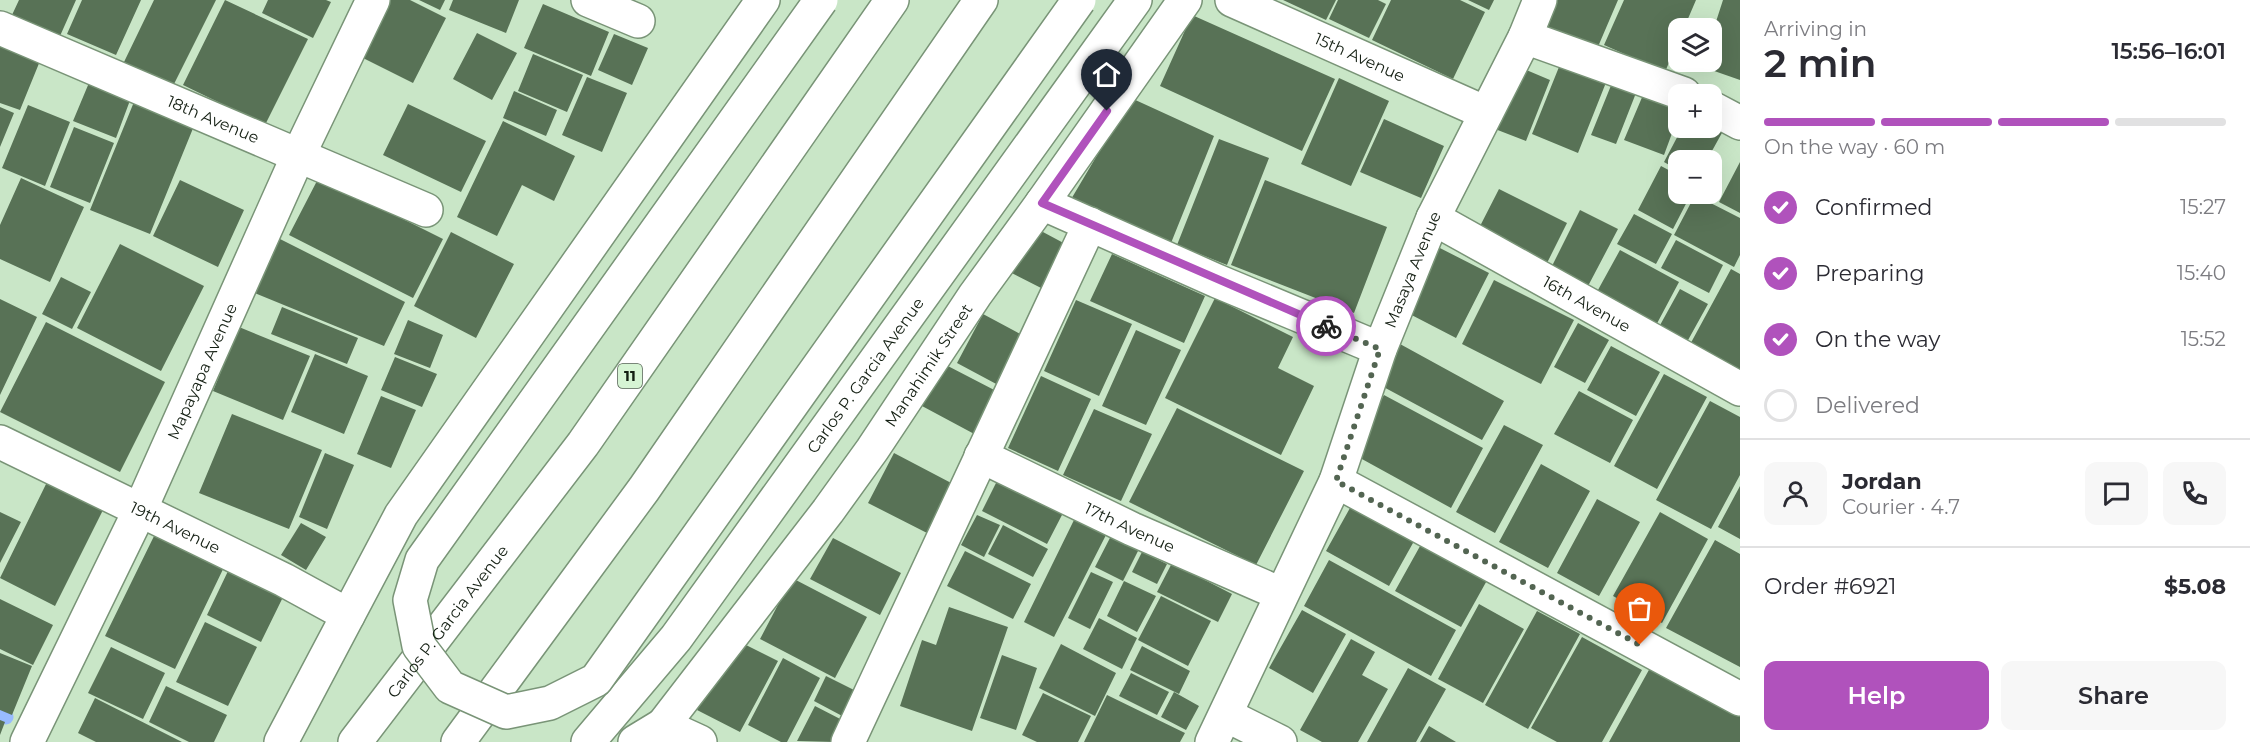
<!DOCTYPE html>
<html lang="en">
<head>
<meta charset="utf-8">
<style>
	:root { --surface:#fff; --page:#f7f7f7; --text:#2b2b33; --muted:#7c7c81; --line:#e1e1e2; --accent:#b052bc }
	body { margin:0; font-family:Montserrat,sans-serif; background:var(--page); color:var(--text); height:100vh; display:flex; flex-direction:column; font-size:22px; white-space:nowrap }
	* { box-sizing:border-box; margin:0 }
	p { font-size:20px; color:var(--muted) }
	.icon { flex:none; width:33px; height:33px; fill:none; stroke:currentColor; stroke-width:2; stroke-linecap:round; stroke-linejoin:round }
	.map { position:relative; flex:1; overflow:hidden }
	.drawer { display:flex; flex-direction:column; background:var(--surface); width:510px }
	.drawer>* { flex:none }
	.fabs { position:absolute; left:1668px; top:18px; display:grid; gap:12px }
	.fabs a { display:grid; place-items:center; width:54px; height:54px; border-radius:12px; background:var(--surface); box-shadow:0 6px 24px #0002; font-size:30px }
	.pin { position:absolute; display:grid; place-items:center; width:51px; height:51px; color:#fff; margin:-62px -26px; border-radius:50% 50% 50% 0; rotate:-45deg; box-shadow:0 0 6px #0007 }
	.pin .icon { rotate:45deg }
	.courier { position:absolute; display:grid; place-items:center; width:60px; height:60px; margin:-30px; border:4px solid #b052bc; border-radius:50%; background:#fff; color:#222; box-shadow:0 2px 8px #0007 }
	.summary em { font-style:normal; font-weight:600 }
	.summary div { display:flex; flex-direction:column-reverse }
	.summary { display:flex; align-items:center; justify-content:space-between; height:102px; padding:0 24px }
	h1 { font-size:39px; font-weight:600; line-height:45px }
	.bar { display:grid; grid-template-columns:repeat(4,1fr); gap:9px 6px; align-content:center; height:72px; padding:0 24px }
	.bar i { height:8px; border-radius:4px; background:var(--line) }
	.bar .current { background:var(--accent) }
	.bar p { grid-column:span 4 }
	.line { display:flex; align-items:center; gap:15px; padding:0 24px; border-top:2px solid var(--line) }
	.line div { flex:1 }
	.round { display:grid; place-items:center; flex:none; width:63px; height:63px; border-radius:12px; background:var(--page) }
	ol { padding:0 24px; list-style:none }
	li { display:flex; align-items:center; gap:18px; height:66px }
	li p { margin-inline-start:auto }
	li .icon { padding:6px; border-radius:50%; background:var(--accent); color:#fff; stroke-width:4 }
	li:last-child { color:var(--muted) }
	li i { width:33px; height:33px; border:3px solid var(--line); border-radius:50% }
	.button { display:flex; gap:12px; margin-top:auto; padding:12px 24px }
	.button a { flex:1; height:69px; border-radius:12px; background:var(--accent); color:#fff; font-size:24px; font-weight:600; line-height:69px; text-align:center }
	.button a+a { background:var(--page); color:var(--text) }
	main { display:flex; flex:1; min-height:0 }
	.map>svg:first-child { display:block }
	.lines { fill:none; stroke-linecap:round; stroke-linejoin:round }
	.stream { stroke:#98bbff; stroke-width:15 }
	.building { fill:#587256 }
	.minor-casing { stroke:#799477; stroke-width:36 }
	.secondary-casing { stroke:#799477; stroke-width:36 }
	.primary-casing { stroke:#799477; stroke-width:36 }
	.minor { stroke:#fff; stroke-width:33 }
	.secondary { stroke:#fff; stroke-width:33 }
	.primary { stroke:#fff; stroke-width:33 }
	.primary-bridge-casing { stroke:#799477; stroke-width:36; stroke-linecap:butt }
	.primary-bridge { stroke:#fff; stroke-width:33 }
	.done { stroke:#536552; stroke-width:6; stroke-dasharray:0 10.8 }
	.route { stroke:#b052bc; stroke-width:8 }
	.labels { text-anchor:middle; stroke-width:4.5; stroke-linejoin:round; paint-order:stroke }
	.shield { fill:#d6f4d4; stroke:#4e5f4d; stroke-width:1.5 }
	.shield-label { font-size:15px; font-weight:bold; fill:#141f13 }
	.street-label { font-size:16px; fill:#141f13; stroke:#d6f4d4 }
</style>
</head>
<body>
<main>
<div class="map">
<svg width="1740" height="742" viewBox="0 0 1740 742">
	<rect width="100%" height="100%" fill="#c9e6c7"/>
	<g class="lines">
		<path class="stream" d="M0,714L6,717"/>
	</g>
	<path class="building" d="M19,0H76L60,36L12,15Z
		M82,0H141L116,55L67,34Z
		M154,0H216L173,86L124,62Z
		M225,0L308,39L265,125L183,85Z
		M268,0H326L331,2L313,38L262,13Z
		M390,0H410L446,18L413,83L361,57Z
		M419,0H445L440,10Z
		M453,0H519L506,33L449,10Z
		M1283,0H1336L1326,20Z
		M1338,0H1378L1386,4L1369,38L1329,19Z
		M1391,0H1460L1485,12L1453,79L1372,40Z
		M1468,0H1494L1489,10Z
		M1555,0H1618L1597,49L1544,27Z
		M1624,0H1696L1684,28H1678V41L1665,72L1604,45Z
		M1723,0H1740V80L1700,66L1702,62H1712V34Z
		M543,4L609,32L591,76L524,48Z
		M1192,15L1335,79L1302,151L1160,86Z
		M477,33L517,53L492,100L453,79Z
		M614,34L648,48L632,85L598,70Z
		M0,44L42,56L20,110L0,103Z
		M533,54L583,75L567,112L518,91Z
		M1561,62L1607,80L1578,153L1532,134Z
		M1519,67L1550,80L1526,141L1495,129Z
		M587,77L627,93L602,152L562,135Z
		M91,78L132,95L116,138L73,121Z
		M1339,78L1389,101L1351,186L1301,164Z
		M1612,83L1636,93L1616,144L1591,135Z
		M514,91L557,110L546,136L503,118Z
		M1643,95L1678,108V117L1664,155L1624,140Z
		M136,97L196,121L150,234L90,210Z
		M1131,98L1214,136L1171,243L1070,201Z
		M408,104L486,141L461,192L383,155Z
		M28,105L70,122L45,186L2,168Z
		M0,107L14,113L0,147Z
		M1384,119L1444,146L1421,198L1360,172Z
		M503,121L575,156L554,201L522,185L497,236L457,217Z
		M1712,125L1723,131L1707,160H1678V170L1664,162L1682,128H1712Z
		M74,127L114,143L90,203L50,187Z
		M1219,139L1269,158L1227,265L1177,245Z
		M1740,162V213L1719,202Z
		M1661,166L1678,175V194H1691L1673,229L1638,210Z
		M319,177L443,239L413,298L289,235Z
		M21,178L84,207L50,282L0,259V225Z
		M180,180L244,210L218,267L153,236Z
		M1265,180L1387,227L1354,313L1231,265Z
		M1499,189L1567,223L1545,267L1477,232Z
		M1695,195L1740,218V255L1734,267L1674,235Z
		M1580,210L1618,229L1587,288L1550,270Z
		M1634,214L1672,234L1656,264L1617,244Z
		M1028,224L1071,247L1047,291L1004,269Z
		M451,232L514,264L476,338L414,306Z
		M280,239L405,302L384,346L252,292Z
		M1676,240L1723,265L1709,293L1661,268Z
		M120,244L204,286L161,371L77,328Z
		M1432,244L1489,273L1456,338L1400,309Z
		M1620,250L1679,282L1653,331L1593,299Z
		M1112,254L1205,296L1184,343L1090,301Z
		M1731,269L1740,274V378L1687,350Z
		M61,277L91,292L72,329L42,314Z
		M1494,280L1574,320L1541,384L1462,344Z
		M1680,289L1708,304L1682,351L1654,336Z
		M1215,298L1293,337L1278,368L1314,386L1281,455L1165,398Z
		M0,299L37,317L0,395Z
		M1076,300L1132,324L1099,396L1044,371Z
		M282,307L358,338L347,364L271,334Z
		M983,314L1026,337L1000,386L957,363Z
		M408,320L443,335L430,368L394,354Z
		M46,322L165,382L120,472L0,412Z
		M1578,323L1609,340L1585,383L1554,367Z
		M239,327L310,356L283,420L213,391Z
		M1136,330L1181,350L1146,425L1102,406Z
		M1400,344L1504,401L1482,440L1378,384Z
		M1611,346L1660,372L1636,416L1587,390Z
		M315,354L368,376L344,434L291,412Z
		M395,357L437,374L422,407L381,390Z
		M944,364L1000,393L978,436L922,406Z
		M1664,374L1707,397L1657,489L1614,466Z
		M1041,376L1091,399L1058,471L1008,448Z
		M1579,391L1633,420L1610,463L1554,434Z
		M1384,395L1483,448L1451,508L1351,453Z
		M381,396L416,410L391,468L357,454Z
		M1710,401L1740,417V475L1711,529L1656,500Z
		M1177,408L1304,471L1256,565L1129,502Z
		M1094,409L1152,434L1121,501L1063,475Z
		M232,414L322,450L289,529L199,493Z
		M1504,425L1543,445L1495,533L1456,512Z
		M325,453L354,465L327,529L299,517Z
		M894,453L955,485L929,534L868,503Z
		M1541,464L1590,491L1548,568L1499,542Z
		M48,480L104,508L55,606L0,578Z
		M997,481L1063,513L1047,544L982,511Z
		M1740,486V539L1718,527Z
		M1355,499L1418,534L1389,586L1326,551Z
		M1597,499L1640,522L1599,596L1557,573Z
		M0,512L21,522L0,563Z
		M1660,512L1708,539L1662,623L1613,596Z
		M977,515L1000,525L984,557L961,545Z
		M1074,520L1106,535L1054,637L1024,622Z
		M301,523L326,537L306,570L281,555Z
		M1003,525L1048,549L1033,577L988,554Z
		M157,530L226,563L175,669L105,636Z
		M1112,534L1139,549L1123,581L1095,567Z
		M833,538L901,573L880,615L810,579Z
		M1424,539L1490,575L1461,627L1395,591Z
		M1715,540L1740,554V667L1666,628Z
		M965,551L1031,584L1013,619L947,586Z
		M1142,552L1167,564L1157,584L1132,572Z
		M1329,560L1456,630L1431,676L1304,606Z
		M1172,563L1232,594L1218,622L1157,592Z
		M229,569L284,595L261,642L207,615Z
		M1091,572L1113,582L1090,629L1068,618Z
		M792,578L867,617L835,678L760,639Z
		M1124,581L1156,596L1137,632L1107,616Z
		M1161,596L1211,621L1188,666L1138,640Z
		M0,599L53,625L33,665L0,649Z
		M1479,604L1524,629L1483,703L1438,679Z
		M949,607L1008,627L972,731L900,706L922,640L936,645Z
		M1302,610L1346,634L1313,693L1269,668Z
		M1537,611L1580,634L1528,729L1485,705Z
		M1099,618L1137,638L1122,669L1083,649Z
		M205,622L257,647L228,706L176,682Z
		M1582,637L1642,670L1602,742H1557L1531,728Z
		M734,639L778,661L740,732L697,710Z
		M1351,639L1375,652L1362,675L1388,689L1358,742H1322L1300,730Z
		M1061,644L1116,673L1095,716L1039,688Z
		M1142,646L1190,671L1179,694L1130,670Z
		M111,647L165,673L143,719L88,693Z
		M0,653L32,666L12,715L0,710Z
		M1002,655L1037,668L1016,730L980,718Z
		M783,658L820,678L787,742H781L748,725Z
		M1408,668L1446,689L1416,742H1367Z
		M1650,668L1740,717V742H1609Z
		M1131,673L1169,692L1157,715L1119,696Z
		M826,676L860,693L846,718L814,701Z
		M166,686L227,715L214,742H189L149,722Z
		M1174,692L1199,706L1186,730L1161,717Z
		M1043,693L1091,716L1078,742H1037L1022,735Z
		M1107,695L1185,733L1180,742H1084Z
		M95,698L182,742H96L78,733Z
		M815,706L846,722L835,742L797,741Z
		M0,720L5,722L0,735Z
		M1429,726L1456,742H1420Z"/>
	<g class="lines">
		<g class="minor-casing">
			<g id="minor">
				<path d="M588,0L638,21"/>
				<path id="s1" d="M1232,0L1486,113"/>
				<path id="s2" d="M0,28L426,210"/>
				<path d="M1525,37L1684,94"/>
				<path d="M1712,108L1740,123"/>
				<path d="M1042,203L1217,281L1380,349"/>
				<path id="s3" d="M1433,218L1740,389"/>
				<path id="s4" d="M0,442L284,580L348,615"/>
				<path id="s5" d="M981,456L1132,529L1281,594"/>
				<path d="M1336,481L1740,699"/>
				<path d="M1226,715L1280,742"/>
				<path id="s6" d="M27,742L140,510L298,156L373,0"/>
				<path id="s7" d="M700,742L663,725L828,511L872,450L975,295L1042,203L1185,0"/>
				<path d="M848,742L1090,224"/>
				<path id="s8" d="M1212,742L1336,481L1380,349L1433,218L1525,37L1540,0"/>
			</g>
		</g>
		<g class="secondary-casing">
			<g id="secondary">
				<path id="s9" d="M588,742L676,638L1135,0"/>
				<path d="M635,742L663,725"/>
			</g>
		</g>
		<g class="primary-casing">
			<g id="primary">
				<path d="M281,742L401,515L763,0"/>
				<path id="s10" d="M355,742L583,444L892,0"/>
				<path d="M458,742L644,489L981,0"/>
			</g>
		</g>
		<use href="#minor" class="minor"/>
		<use href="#secondary" class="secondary"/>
		<use href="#primary" class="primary"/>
		<g class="primary-bridge-casing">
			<path id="primary-bridge" d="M821,0L422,560L410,600L419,646L450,687L506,712L550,703L596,680L1079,0"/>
		</g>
		<use href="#primary-bridge" class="primary-bridge"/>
	</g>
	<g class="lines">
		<path class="done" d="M1326,326L1380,349L1336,481L1640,645"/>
		<path class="route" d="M1107,111L1042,203L1326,326"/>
	</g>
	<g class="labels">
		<rect class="shield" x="618" y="364" width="24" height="24" rx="4.5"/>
		<g class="shield-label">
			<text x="630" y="381">11</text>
		</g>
		<g class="street-label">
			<text dy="6" stroke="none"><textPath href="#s1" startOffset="140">15th Avenue</textPath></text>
			<text dy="6" stroke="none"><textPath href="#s2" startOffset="232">18th Avenue</textPath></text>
			<text dy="6" stroke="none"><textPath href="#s8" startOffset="514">Masaya Avenue</textPath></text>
			<text dy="6" stroke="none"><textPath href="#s3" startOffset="176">16th Avenue</textPath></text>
			<text dy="6" stroke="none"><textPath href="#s7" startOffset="488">Manahimik Street</textPath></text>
			<text dy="6" stroke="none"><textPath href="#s6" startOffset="410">Mapayapa Avenue</textPath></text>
			<text dy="6" stroke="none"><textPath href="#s9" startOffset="460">Carlos P. Garcia Avenue</textPath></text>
			<text dy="6" stroke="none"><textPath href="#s4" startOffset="195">19th Avenue</textPath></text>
			<text dy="6" stroke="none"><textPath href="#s5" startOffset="165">17th Avenue</textPath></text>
			<text dy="6" stroke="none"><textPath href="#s10" startOffset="152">Carlos P. Garcia Avenue</textPath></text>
		</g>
	</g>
</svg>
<div class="fabs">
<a><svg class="icon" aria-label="layers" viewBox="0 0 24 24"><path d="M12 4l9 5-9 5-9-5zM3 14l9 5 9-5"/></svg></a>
<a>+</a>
<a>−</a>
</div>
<div class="pin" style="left:1640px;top:645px;background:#ea580c"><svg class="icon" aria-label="bag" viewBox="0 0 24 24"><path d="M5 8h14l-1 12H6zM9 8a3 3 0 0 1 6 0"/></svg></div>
<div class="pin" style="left:1107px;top:111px;background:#1f2937"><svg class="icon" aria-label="home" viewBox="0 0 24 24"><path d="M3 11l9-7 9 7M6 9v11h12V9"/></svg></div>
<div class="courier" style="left:1326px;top:326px"><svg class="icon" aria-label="bike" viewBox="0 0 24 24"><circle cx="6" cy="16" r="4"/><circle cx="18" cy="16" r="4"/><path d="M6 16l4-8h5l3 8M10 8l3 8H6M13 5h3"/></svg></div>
</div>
<section class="drawer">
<div class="summary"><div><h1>2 min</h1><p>Arriving in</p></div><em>15:56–16:01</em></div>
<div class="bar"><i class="current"></i><i class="current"></i><i class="current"></i><i></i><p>On the way · 60 m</p></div>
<ol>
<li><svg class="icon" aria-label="check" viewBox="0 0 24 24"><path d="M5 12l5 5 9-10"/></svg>Confirmed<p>15:27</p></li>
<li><svg class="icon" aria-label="check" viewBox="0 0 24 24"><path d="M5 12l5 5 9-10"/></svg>Preparing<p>15:40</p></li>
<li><svg class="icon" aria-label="check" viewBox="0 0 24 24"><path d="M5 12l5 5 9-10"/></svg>On the way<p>15:52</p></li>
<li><i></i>Delivered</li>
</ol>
<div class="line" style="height:108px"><a class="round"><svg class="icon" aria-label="person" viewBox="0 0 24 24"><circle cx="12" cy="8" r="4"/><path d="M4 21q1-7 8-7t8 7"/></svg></a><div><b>Jordan</b><p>Courier · 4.7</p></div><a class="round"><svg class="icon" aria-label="chat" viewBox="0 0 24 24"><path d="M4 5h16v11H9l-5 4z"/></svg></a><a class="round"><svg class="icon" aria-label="phone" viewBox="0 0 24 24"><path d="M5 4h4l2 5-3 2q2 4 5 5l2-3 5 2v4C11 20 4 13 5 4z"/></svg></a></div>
<div class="line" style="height:78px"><div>Order #6921</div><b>$5.08</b></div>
<div class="button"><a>Help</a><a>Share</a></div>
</section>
</main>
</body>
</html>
